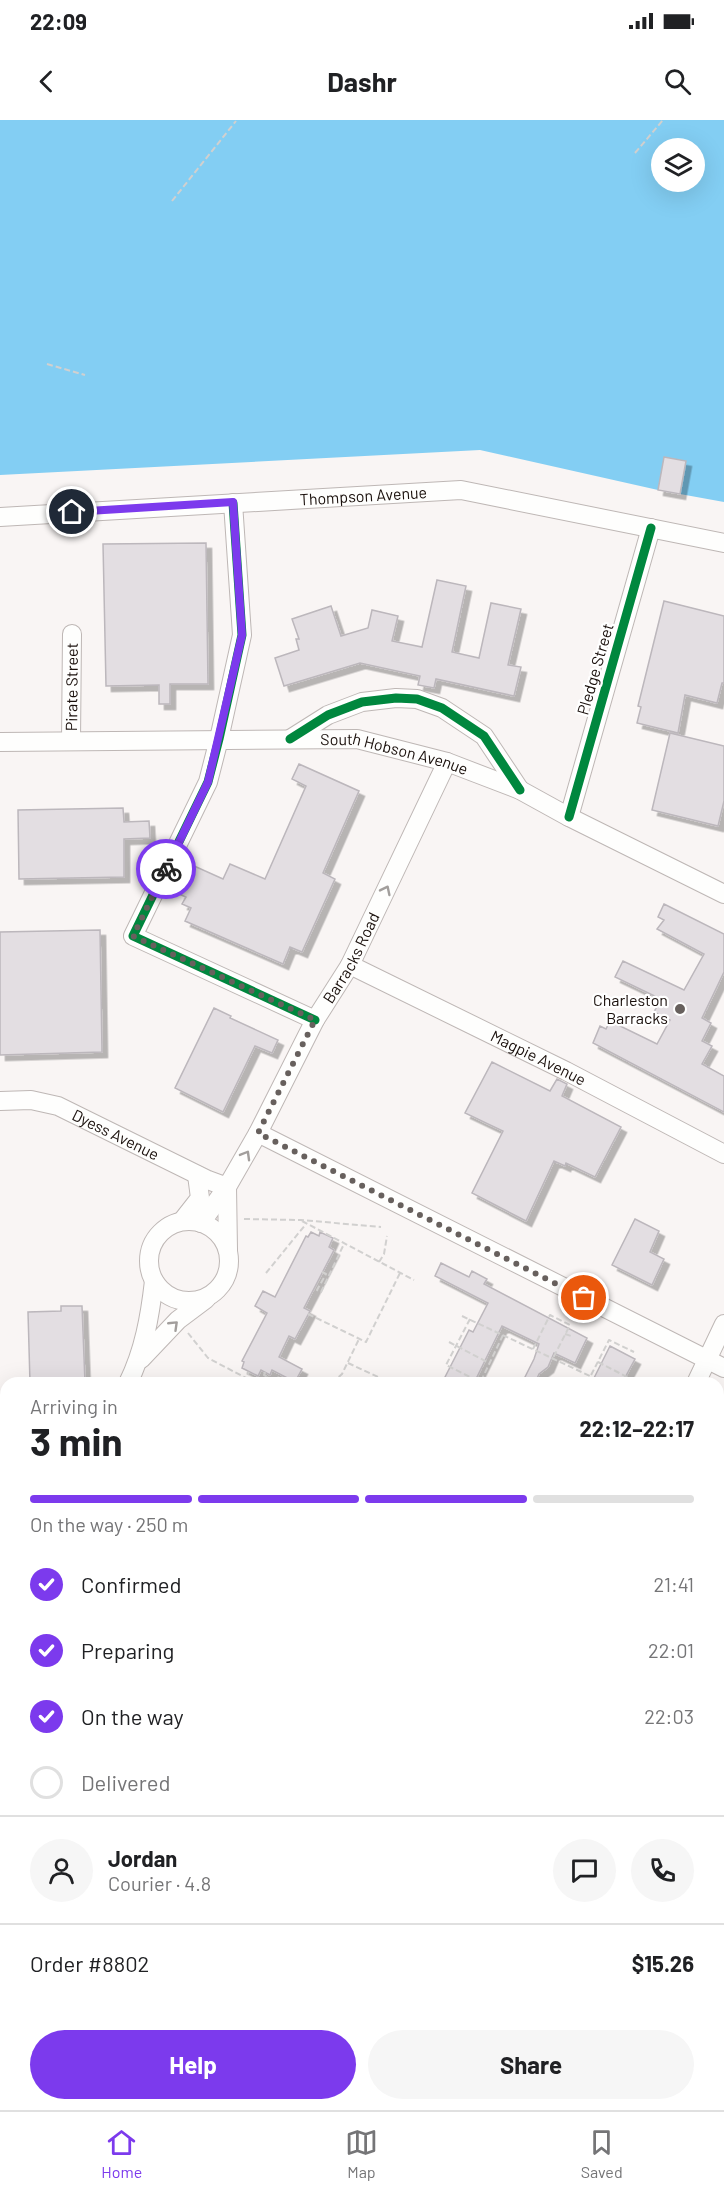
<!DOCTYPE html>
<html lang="en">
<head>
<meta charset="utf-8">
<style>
	:root { --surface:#fff; --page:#f6f6f6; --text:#202124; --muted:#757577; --line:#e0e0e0; --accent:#7c3aed }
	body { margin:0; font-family:Barlow,sans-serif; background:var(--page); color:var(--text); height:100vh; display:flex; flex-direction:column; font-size:22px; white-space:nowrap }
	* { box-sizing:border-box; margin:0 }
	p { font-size:20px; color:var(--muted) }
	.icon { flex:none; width:33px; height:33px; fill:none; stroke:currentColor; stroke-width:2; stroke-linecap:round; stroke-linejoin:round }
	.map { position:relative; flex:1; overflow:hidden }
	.drawer { position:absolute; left:0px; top:1257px; width:724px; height:734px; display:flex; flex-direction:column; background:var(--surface); border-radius:18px 18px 0 0; box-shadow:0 6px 24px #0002 }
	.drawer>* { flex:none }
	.buttons { position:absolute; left:651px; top:18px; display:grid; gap:12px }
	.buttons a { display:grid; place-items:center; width:54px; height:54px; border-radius:50%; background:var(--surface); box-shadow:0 6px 24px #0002; font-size:30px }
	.pin { position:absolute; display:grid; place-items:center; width:51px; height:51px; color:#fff; margin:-26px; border:3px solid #fff; border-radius:50%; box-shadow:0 2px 6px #0007 }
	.courier { position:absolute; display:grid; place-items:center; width:60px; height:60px; margin:-30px; border:4px solid #7c3aed; border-radius:50%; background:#fff; color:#222; box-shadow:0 2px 8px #0007 }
	.overview em { font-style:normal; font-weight:700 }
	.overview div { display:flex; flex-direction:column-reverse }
	.overview { display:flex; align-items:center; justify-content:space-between; height:102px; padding:0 30px }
	h1 { font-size:39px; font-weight:700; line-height:45px }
	.bar { display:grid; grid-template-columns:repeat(4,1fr); gap:9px 6px; align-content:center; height:72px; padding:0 30px }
	.bar i { height:8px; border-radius:4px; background:var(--line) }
	.bar .on { background:var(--accent) }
	.bar p { grid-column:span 4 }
	.line { display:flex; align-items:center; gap:15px; padding:0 30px; border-top:2px solid var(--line) }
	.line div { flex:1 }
	.round { display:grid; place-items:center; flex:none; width:63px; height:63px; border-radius:32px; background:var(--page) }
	ol { padding:0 30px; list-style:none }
	li { display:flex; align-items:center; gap:18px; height:66px }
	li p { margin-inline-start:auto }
	li .icon { padding:6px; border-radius:50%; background:var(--accent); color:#fff; stroke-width:4 }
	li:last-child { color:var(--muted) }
	li i { width:33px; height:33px; border:3px solid var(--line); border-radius:50% }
	.button { display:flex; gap:12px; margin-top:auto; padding:12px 30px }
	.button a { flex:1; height:69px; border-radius:36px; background:var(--accent); color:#fff; font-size:24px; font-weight:700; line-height:69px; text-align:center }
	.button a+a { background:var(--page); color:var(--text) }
	.status { display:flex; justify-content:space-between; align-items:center; height:42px; padding:0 30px; background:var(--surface); direction:ltr }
	.status svg { height:16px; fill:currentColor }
	header { display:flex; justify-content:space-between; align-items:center; height:78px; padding:0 30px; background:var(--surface); font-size:27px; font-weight:700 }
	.dock { display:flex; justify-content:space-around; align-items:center; height:84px; border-top:2px solid var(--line); background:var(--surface); font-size:16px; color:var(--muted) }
	.dock a { display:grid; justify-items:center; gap:3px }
	.dock .on { color:var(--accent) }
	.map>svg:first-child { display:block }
	.built { fill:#faebe6 }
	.water { fill:#83cef3; fill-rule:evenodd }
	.building { fill:#e3dee2; stroke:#bcb7bc; stroke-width:1.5; filter:url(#shadow) }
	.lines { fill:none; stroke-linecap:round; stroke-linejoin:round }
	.minor-casing { stroke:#beb7b5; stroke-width:20 }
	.path { stroke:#d1d0cf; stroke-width:2; stroke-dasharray:6 3; stroke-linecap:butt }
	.minor { stroke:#fefefd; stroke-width:18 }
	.cycleway-casing { stroke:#fff; stroke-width:13 }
	.cycleway { stroke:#00873e; stroke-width:9 }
	.oneway { stroke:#a29e9c }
	.done { stroke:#67605d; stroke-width:6; stroke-dasharray:0 10.8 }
	.route { stroke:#7c3aed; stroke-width:8 }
	.poi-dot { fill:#67605d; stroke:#fff; stroke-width:2 }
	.labels { text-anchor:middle; stroke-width:4.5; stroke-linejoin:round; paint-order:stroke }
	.street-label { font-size:16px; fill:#190f0b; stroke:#fff }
	.poi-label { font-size:16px; fill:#190f0b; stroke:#fff; text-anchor:end }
</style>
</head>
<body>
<div class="status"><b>22:09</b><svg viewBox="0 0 49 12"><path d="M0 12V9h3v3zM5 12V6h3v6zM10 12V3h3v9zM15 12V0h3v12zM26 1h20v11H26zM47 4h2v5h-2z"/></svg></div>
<header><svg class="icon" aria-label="back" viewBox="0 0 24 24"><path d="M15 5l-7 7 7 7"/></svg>Dashr<svg class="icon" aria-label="search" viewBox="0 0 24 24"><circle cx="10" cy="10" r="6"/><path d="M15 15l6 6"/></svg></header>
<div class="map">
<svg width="724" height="1990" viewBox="0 0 724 1990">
	<defs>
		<filter id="shadow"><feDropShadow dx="5.5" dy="5.5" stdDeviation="0" flood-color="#0004"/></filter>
	</defs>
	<rect width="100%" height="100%" fill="#f9f5f4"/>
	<path class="built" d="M0,1382H6V1984H718L719,1450H724V1990H0Z"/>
	<path class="water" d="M0,0H724V382L658,370L480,330L0,355ZM662,28H694V62H662Z"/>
	<path class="building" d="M664,337L686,341L680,374L658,370Z
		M206,423L208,564H170V584H159V565L106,566L103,424Z
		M437,460L466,466L452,532L479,538L491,483L521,489L508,545L521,547L514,576L436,559L434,568L418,565L420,556L360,543L284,566L275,538L299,530L296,519H299L292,499L331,486L341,516L368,508L372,490L398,496L392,521L422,527Z
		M664,481L724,496V563H722L717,583L685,575L678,613L637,603L641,587L638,586Z
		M670,613L724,626V681L718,706L652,690Z
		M299,644L359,671L323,753L335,759L302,832L290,827L283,844L185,801L191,788L182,784L186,777L179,774L192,745L223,759L230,744L265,759L306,666L292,659Z
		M123,688L124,702L149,701L150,718L124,719V757L19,759L18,690Z
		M664,784L724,814V852L702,898L711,903L702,921L712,926L702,944L724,956V992L593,923L600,906L606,909L610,901L657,924L670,900L654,892L661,879L615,857L623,841L684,870L704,834L657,809L664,800L658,797Z
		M100,810L102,932L0,935V812Z
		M214,888L231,896L230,898L278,920L272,933L255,926L223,992L175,968Z
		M492,942L550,971L557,959L567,964L562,976L621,1007L595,1057L566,1043L565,1046L554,1041L526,1101L472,1073L503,1011L465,993Z
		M635,1099L659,1111L650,1132L664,1139L652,1165L612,1145Z
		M311,1112L319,1116L320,1112L333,1118L329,1127L334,1130L304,1188L310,1191L295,1219L289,1216L279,1237L302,1249L295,1262L272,1250L270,1255L261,1250L258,1256L242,1248L244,1242L242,1241L267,1193L255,1186L263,1171L275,1177L306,1116L308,1117Z
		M441,1143L469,1157L472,1151L487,1159L484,1164L587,1218L575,1243L554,1233L548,1247L539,1254L535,1263H522L534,1239L539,1224L502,1206L474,1263H442L469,1210L473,1212L488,1183L435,1156Z
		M61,1186H82L85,1263H30L28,1192L61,1191Z
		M610,1226L635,1239L622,1263H600L593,1260Z"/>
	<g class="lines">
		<g class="minor-casing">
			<g id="minor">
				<path d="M233,383L242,515L219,619L208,662L133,816L315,900"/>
				<path id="s1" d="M0,397L461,370L724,423"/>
				<path d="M290,619L328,595L362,582L396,578L417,579L442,588L484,616L520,670"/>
				<path id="s2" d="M71,621L72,514"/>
				<path id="s3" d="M0,622L357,619L447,642L520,670L569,697L724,774"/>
				<path d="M569,697L651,408"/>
				<path id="s4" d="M350,845L566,951L724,1034"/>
				<path id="s5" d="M0,981L31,980L58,986L208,1060L227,1067L201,1103"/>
				<path d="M258,1013L724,1248"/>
				<circle cx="189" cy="1141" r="40"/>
				<path d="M182,1101L200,1078L197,1055"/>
				<path id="s6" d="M228,1130L227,1067L258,1013L315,900L350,845L447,642"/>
				<path d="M141,1239L178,1200L206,1179"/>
				<path d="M128,1263C144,1231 150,1196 154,1161"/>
				<path d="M696,1263L724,1204"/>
				<path d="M0,1335H6"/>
				<path d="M0,1371H6"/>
				<path d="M718,1444H724"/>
				<path d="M0,1450H6"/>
				<path d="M718,1465H724"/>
				<path d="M0,1580L6,1579"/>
				<path d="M718,1698L724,1696"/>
				<path d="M0,1780L6,1807"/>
				<path d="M718,1784L724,1806"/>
				<path d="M0,1821L6,1844"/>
				<path d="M718,1831L724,1830"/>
				<path d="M0,1867L6,1891"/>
				<path d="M718,1946L724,1944"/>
				<path d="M28,1984L29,1990"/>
				<path d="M55,1984L57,1990"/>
				<path d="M126,1984L127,1990"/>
				<path d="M230,1984L231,1990"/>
				<path d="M343,1984L344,1990"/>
				<path d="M446,1984L447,1990"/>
				<path d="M559,1984L561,1990"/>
			</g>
		</g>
		<path class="path" d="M635,33L663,0
			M172,81L236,1
			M47,244L85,255
			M244,1099L301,1100L381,1107
			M302,1101L414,1160
			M379,1142L384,1134L387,1116
			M322,1152L326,1154L317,1170L321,1172L344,1124
			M266,1153L306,1104
			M308,1194L366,1222L400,1153
			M462,1196L590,1256
			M470,1199L446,1245L480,1262
			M188,1213L208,1238L246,1258
			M565,1214L571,1216
			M449,1222L489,1243
			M533,1229L550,1195L570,1205L553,1238
			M598,1242L629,1258L626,1263
			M348,1243L391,1263
			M265,1252L264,1255L280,1263
			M481,1261L503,1215
			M244,1263L249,1252
			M332,1263L342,1254L359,1219
			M587,1263L609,1220L634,1232"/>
		<use href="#minor" class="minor"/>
		<g class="cycleway-casing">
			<path id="cycleway" d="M233,383L242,515L219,619L208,662L133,816L315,900
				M290,619L328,595L362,582L396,578L417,579L442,588L484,616L520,670
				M569,697L651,408"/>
		</g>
		<use href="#cycleway" class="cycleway"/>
	</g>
	<defs><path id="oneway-chevron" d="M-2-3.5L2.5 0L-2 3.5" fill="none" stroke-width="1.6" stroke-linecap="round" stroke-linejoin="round" transform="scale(1.5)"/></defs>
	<g class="oneway">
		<use href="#oneway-chevron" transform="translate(386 770) rotate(-64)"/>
		<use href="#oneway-chevron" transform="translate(246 1035) rotate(-60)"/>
		<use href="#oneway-chevron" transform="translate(174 1205) rotate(-44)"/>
	</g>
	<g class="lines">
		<path class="done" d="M166,749L133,816L315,900L258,1013L584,1178"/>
		<path class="route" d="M72,392L233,382L242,515L208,662L166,749"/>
	</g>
	<circle class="poi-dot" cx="680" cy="889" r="6"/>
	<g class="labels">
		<g class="street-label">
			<text dy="6" stroke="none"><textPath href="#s1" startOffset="364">Thompson Avenue</textPath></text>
			<text transform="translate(595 549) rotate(-74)" y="6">Pledge Street</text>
			<text dy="6" stroke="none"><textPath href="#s2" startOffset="54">Pirate Street</textPath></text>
			<text dy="6" stroke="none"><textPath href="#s3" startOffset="396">South Hobson Avenue</textPath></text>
			<text dy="6" stroke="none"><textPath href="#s6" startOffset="324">Barracks Road</textPath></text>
			<text dy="6" stroke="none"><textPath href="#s4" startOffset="210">Magpie Avenue</textPath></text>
			<text dy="6" stroke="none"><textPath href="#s5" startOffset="123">Dyess Avenue</textPath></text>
		</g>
		<g class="poi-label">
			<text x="668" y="886">Charleston<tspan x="668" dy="18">Barracks</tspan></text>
		</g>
	</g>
</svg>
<div class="buttons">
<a><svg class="icon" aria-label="layers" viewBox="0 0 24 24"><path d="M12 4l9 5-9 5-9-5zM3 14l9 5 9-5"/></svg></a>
</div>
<div class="pin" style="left:584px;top:1178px;background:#ea580c"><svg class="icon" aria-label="bag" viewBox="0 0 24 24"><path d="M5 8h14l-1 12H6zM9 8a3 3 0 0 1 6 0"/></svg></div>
<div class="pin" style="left:72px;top:392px;background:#1f2937"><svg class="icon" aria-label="home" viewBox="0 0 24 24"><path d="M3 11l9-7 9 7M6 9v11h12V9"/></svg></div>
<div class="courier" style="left:166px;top:749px"><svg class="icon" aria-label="bike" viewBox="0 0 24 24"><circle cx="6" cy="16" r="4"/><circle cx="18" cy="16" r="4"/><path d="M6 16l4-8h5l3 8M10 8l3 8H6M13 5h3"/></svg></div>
<section class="drawer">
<div class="overview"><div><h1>3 min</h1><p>Arriving in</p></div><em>22:12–22:17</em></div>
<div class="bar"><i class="on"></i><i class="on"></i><i class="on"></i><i></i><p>On the way · 250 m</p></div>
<ol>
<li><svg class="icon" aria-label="check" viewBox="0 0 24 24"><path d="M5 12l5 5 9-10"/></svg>Confirmed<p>21:41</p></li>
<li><svg class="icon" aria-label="check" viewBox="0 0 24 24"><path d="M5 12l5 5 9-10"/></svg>Preparing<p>22:01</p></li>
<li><svg class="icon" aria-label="check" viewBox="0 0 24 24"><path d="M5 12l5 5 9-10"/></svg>On the way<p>22:03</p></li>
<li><i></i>Delivered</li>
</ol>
<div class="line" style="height:108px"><a class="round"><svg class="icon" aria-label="person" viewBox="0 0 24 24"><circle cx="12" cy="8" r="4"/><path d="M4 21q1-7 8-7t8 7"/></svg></a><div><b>Jordan</b><p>Courier · 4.8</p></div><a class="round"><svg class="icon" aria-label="chat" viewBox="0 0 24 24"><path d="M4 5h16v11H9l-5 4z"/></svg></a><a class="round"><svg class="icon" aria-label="phone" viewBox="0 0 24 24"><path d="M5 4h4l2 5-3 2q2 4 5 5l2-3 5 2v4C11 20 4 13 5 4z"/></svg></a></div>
<div class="line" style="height:78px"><div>Order #8802</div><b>$15.26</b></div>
<div class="button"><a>Help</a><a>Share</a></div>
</section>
</div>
<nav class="dock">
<a class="on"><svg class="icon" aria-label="home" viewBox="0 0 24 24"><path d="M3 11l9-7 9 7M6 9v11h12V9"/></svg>Home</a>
<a><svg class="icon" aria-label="map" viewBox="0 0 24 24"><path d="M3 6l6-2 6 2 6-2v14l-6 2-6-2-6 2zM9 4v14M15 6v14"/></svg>Map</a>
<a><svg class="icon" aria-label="saved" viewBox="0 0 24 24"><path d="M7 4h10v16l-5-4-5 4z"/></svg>Saved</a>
</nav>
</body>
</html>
